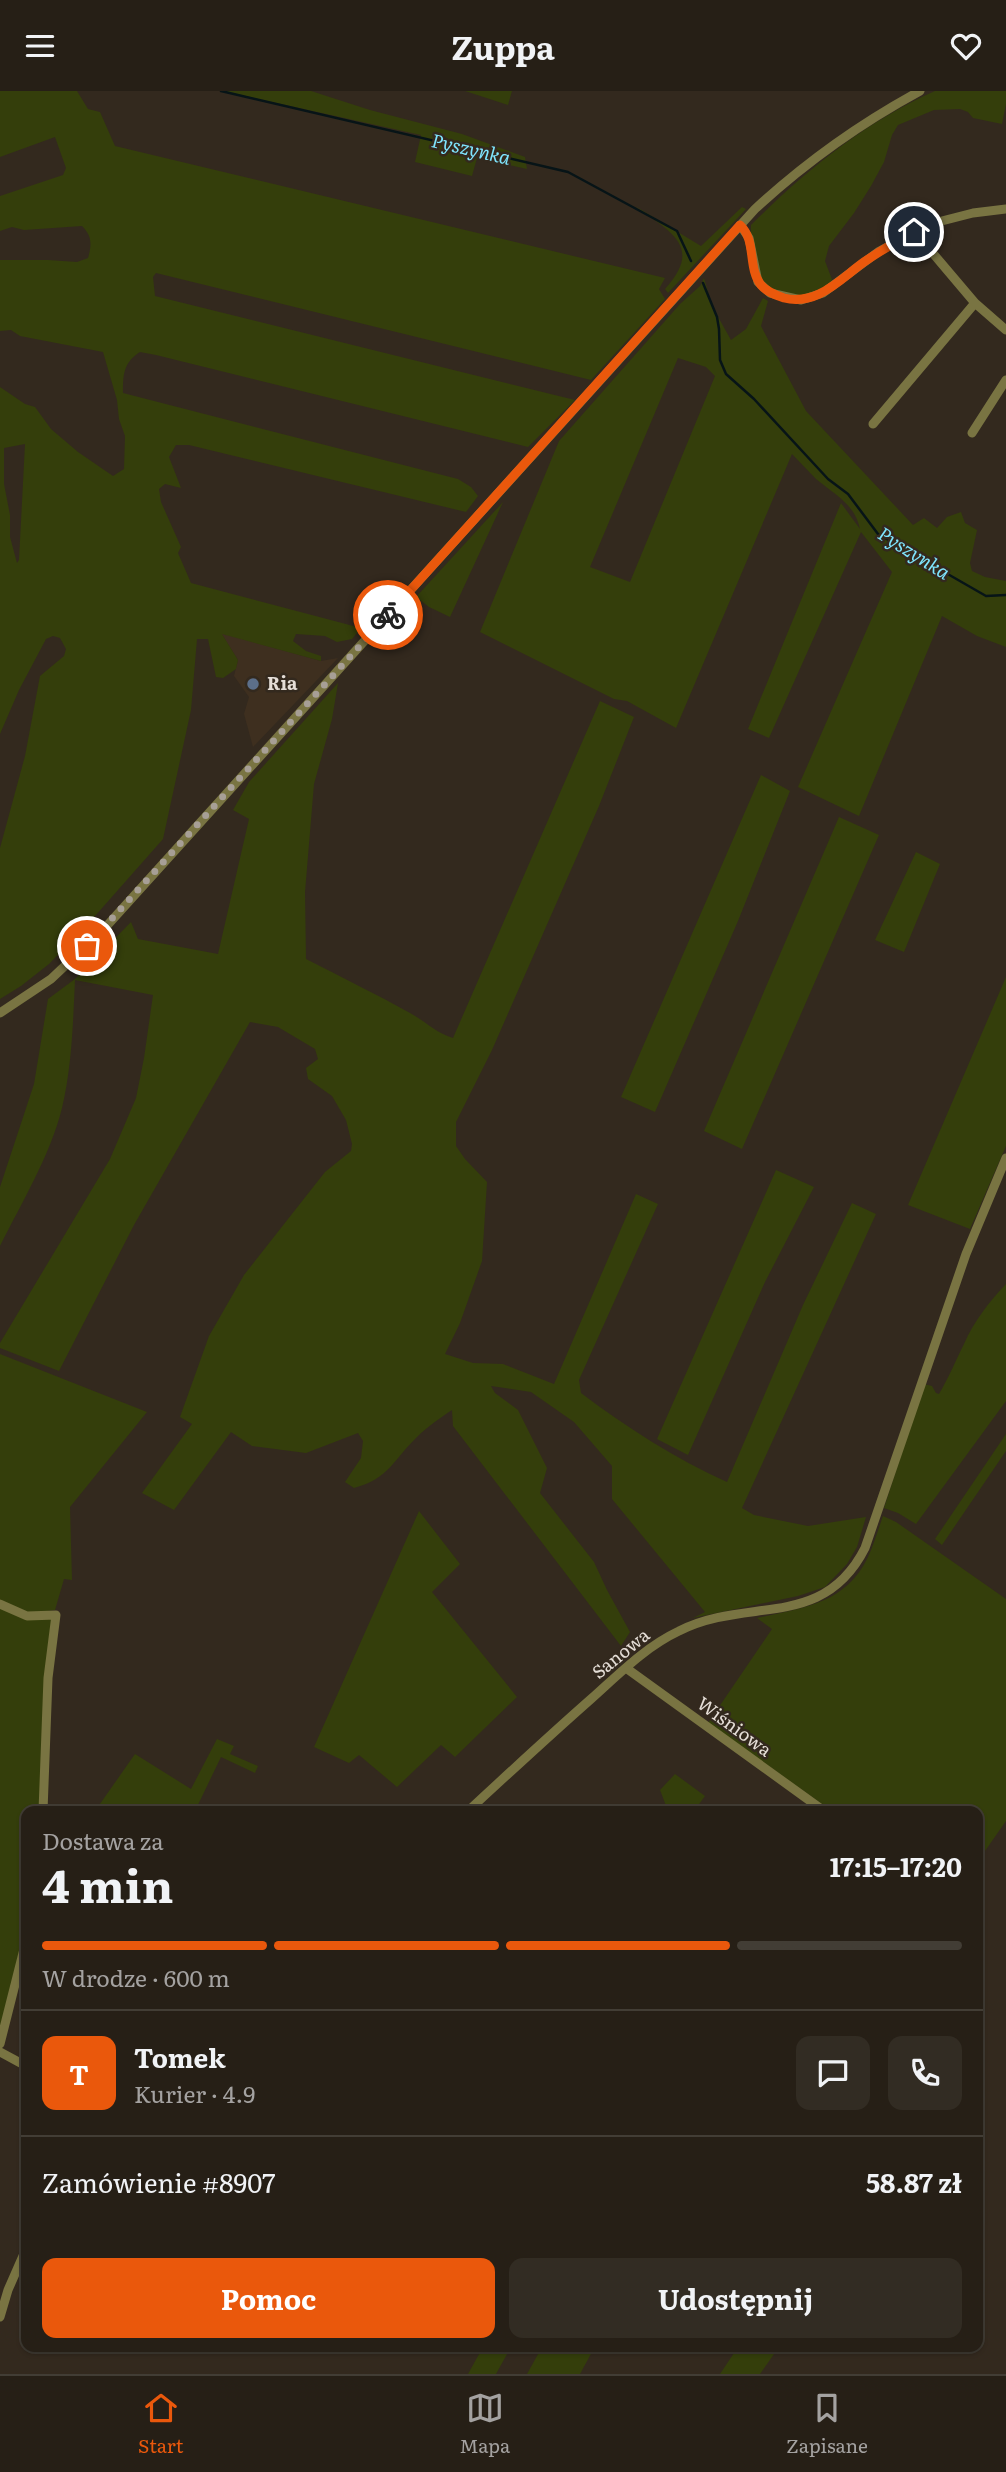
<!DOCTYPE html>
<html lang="pl">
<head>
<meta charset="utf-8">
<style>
	:root { --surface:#261f16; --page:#322c23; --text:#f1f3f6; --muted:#a4a2a1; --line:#423d35; --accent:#ea580c }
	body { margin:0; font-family:Literata,serif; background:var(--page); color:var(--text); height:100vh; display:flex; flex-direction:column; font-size:26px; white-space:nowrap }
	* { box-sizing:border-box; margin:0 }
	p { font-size:23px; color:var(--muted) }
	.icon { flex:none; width:38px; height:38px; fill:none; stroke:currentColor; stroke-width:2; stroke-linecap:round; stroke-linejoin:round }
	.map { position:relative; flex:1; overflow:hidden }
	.panel { position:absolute; left:21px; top:1715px; width:962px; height:546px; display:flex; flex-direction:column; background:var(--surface); border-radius:14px; box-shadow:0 2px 5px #0004,0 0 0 2px var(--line) }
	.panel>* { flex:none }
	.pin { position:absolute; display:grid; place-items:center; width:60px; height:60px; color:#fff; margin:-30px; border:4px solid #fff; border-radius:50%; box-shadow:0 2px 7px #0007 }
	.courier { position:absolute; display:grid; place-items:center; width:70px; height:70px; margin:-35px; border:5px solid #ea580c; border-radius:50%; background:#fff; color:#222; box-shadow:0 2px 9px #0007 }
	.head em { font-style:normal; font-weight:700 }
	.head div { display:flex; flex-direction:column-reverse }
	.head { display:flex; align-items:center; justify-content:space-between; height:119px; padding:0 21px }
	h1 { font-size:46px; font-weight:700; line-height:52px }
	.bar { display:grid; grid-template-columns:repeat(4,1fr); gap:10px 7px; align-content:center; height:84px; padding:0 21px }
	.bar i { height:9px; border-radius:5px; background:var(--line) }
	.bar .active { background:var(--accent) }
	.bar p { grid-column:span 4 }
	.line { display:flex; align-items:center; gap:18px; padding:0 21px; border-top:2px solid var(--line) }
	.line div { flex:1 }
	.round { display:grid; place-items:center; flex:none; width:74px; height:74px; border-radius:14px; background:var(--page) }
	.button { display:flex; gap:14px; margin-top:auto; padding:14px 21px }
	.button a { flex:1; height:80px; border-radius:14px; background:var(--accent); color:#fff; font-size:28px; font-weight:700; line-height:80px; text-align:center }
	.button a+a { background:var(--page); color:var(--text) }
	header { display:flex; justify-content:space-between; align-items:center; height:91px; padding:0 21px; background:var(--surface); font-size:32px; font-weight:700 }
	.menu { display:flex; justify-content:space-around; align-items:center; height:98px; border-top:2px solid var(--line); background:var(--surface); font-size:19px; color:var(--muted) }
	.menu a { display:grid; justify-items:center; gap:4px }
	.menu .active { color:var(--accent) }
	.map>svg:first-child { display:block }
	.built { fill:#3e2f1f }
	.green { fill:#343e0b; fill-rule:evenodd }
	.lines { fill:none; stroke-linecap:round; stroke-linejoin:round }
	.stream { stroke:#071417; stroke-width:2.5 }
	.minor { stroke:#797442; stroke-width:9 }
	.done { stroke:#a79f96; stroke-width:7; stroke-dasharray:0 12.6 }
	.route { stroke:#ea580c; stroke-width:9 }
	.service-dot { fill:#5c6f8a; stroke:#33291e; stroke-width:2.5 }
	.labels { text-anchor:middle; stroke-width:5; stroke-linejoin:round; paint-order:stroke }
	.poi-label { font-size:18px; font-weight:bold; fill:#e5ded7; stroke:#33291e; text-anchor:start }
	.street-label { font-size:18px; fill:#e5ded7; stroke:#33291e }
	.water-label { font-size:19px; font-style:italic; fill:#7fe5fe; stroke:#33291e }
</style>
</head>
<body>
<header><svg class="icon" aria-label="menu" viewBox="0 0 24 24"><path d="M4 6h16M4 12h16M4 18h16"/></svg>Zuppa<svg class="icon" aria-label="heart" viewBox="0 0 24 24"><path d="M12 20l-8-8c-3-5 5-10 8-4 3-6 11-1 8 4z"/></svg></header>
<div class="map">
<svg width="1006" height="2283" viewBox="0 0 1006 2283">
	<rect width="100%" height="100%" fill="#33291e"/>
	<path class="built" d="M221,542L321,570L338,567L253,656L244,623L249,606L234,585L238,569Z"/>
	<path class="green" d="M0,0H77L88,18L100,21L115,55L665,187L659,198L665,208L591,289L156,182L153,186L155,205L575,309L528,356L156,264L140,261C123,272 123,284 123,302L458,388L471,396L478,405L466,421L189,354H176L169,366L181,397L165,393L159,398L161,411L181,456L178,462L191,492L361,537L352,548L337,551L325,545L296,543L293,550L306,560L321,565V570L222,543L238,569L236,578L223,587L216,586L208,548H197L191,619L163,748L88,833L49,873L21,895L0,908V757L25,665L40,585L64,565L66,558L60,547L53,545L46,548L19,599L0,643V296L25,313L35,316L51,338L78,361L113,385L124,378L125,345L119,328L117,309L103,261L20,245L11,239L0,240V169H48L77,171L88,167C92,153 92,145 82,135L24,139L12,136L0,140V105L63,84L66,77L55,46L0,66ZM25,353L19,469L17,472L10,446V424L4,393V357Z
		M223,0H311L370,19L462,43L525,66L527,78L477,67L472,85L415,71L421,44Z
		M465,0H512L508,14Z
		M935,0H1006V13L1002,33L973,27L968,21L960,18L934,19L898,34L892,44L884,71L871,95L854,122L829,155L825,170L833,191C778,227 748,191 751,134C805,80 865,31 935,0Z
		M635,115L701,155L742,116L746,118L668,202L665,198C704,155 670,141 635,115Z
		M704,187L712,215L731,249L746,238L763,207L768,210L761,235L806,320L913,434L924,427L937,437L947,426L961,421L965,432L977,439L970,472L972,480L985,486L1006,490V556L977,545L942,525L859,725L798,696L892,481L861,441L769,647L748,638L841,412L860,438C855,413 834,403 816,388C808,380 800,371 792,363L676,637L627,610L614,608L480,541L559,350L680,213L700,195ZM678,267L706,276L715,285L630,491L590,476Z
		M503,411L450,526L429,516L416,506Z
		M338,592L332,628L314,693L305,801L306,868C341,886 376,903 410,922C425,930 436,942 453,947L600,610L634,626L599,715L492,959L456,1031V1055L465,1068L487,1091L482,1170L460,1232L445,1263L473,1272L503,1273L554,1293L636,1103L658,1113L579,1289L581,1302C626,1336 676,1368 727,1391L803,1214L852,1112L876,1123L742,1417L754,1424L808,1435L866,1426L857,1456L847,1473L825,1496L798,1505L693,1527L705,1521L612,1408V1375L574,1331L531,1301L491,1295L495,1302L518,1319L547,1377L540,1402L594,1471L607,1499L630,1541L621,1555L453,1335L452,1319C440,1327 427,1336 417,1346C392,1370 390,1387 354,1397L345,1391L361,1367L363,1350L358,1342L306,1362L252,1355L231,1341L174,1419L142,1402L192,1333L180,1326L209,1245L244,1184L325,1081L351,1060L352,1053L346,1029L332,1005L308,988L306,977L318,968L315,958L278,936L250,931L134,1134L59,1280L0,1257V1252L110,1068L136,1007L144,967L153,904L75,889C73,931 72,975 62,1017C50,1065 22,1111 0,1155V1096L34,993L48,908L75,888L131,831L138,848L218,863L249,728L233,719L249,691Z
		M761,684L790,700L738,830L655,1021L621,1006Z
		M839,726L879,744L742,1058L704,1040Z
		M916,761L940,773L904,861L875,849Z
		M1006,886V1055L970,1138L908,1114Z
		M776,1079L814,1096L765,1191L688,1364L657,1348Z
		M1006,1193V1310L916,1433L898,1422L884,1417L924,1293L932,1295L936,1302L939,1303C949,1286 955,1271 964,1253C974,1230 989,1211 1006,1193Z
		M0,1263L147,1321L70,1416L72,1489L64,1488L55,1519L31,1522L52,1527L40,1720H26V1834L0,1940Z
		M1006,1343V1360L942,1454L935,1448Z
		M419,1420L460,1473L432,1501L517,1606L455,1666L441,1654L397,1696L359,1664L349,1672L314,1656Z
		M883,1425L896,1431L1006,1508V1730L978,1770V1720H832L708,1632L772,1538L757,1527C802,1517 846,1513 868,1466C874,1453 878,1439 883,1425Z
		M217,1648L234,1655L230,1663L258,1675L255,1682L221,1666L195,1720H95L135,1663L191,1698Z
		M675,1683L705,1705L694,1720H668L660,1699Z
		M483,2256H511L496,2283H468Z
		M542,2256H585L592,2261L580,2283H527Z
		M738,2256H779L760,2283H720Z"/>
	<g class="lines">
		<path class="stream" d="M221,0L568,81L677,140L691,170
			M703,192L717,226L719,238L720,269L726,283L754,308L828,388L848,403L878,443L986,505L1006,504"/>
		<path class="minor" d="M740,134L749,147L758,191L770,202L801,209L823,202L878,161L930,133L973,122L1006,118
			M914,140L975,212L1006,239
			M873,333L975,212
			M972,342L1006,289
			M0,922L51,888L104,838L755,118C806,71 859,33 920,0
			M0,1513L27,1525L56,1524L48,1587L43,1720
			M626,1577L824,1720
			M468,1720C509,1682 549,1645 591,1608C618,1584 645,1556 679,1540C748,1505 823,1540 865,1457L966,1163L1006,1067
			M0,1953L26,1850
			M0,1961L26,1975
			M0,2226L8,2199L26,2158"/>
	</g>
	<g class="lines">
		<path class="done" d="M87,855L388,524"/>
		<path class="route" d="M388,524L740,134C757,150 747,176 761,194C767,201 775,204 784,207C817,215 839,189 864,171C880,160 897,150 914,141"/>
	</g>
	<circle class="service-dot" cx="253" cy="593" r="7"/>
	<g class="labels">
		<g class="poi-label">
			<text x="267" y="599">Ria</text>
		</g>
		<g class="street-label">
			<text transform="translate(621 1563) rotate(-39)" y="6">Sanowa</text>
			<text transform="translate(734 1636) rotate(36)" y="6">Wiśniowa</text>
		</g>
		<g class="water-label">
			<text transform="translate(471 58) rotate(13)" y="7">Pyszynka</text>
			<text transform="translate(914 462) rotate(32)" y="7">Pyszynka</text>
		</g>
	</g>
</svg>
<div class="pin" style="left:87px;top:855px;background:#ea580c"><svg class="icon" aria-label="bag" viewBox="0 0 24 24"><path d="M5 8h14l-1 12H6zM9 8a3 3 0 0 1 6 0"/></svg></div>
<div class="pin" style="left:914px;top:141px;background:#1f2937"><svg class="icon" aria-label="home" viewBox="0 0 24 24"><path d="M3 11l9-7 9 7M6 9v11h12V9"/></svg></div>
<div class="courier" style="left:388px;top:524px"><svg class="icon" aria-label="bike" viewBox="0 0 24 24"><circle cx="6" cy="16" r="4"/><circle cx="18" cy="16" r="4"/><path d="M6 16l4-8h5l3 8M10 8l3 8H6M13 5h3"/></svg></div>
<section class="panel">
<div class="head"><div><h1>4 min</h1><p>Dostawa za</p></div><em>17:15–17:20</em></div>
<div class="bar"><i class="active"></i><i class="active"></i><i class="active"></i><i></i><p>W drodze · 600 m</p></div>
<div class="line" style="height:126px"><b class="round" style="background:var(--accent);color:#fff">T</b><div><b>Tomek</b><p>Kurier · 4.9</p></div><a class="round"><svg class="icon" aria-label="chat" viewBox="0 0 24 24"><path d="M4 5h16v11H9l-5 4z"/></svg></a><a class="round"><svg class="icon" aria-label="phone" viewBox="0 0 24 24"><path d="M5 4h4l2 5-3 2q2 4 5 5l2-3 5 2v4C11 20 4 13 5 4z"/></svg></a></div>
<div class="line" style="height:91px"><div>Zamówienie #8907</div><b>58.87 zł</b></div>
<div class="button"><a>Pomoc</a><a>Udostępnij</a></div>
</section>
</div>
<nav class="menu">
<a class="active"><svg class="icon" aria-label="home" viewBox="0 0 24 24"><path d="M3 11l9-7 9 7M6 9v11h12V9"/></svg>Start</a>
<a><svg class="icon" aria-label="map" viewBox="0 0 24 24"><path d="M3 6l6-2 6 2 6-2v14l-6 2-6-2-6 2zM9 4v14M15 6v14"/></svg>Mapa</a>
<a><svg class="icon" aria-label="saved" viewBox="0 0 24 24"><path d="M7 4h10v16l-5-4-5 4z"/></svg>Zapisane</a>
</nav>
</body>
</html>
